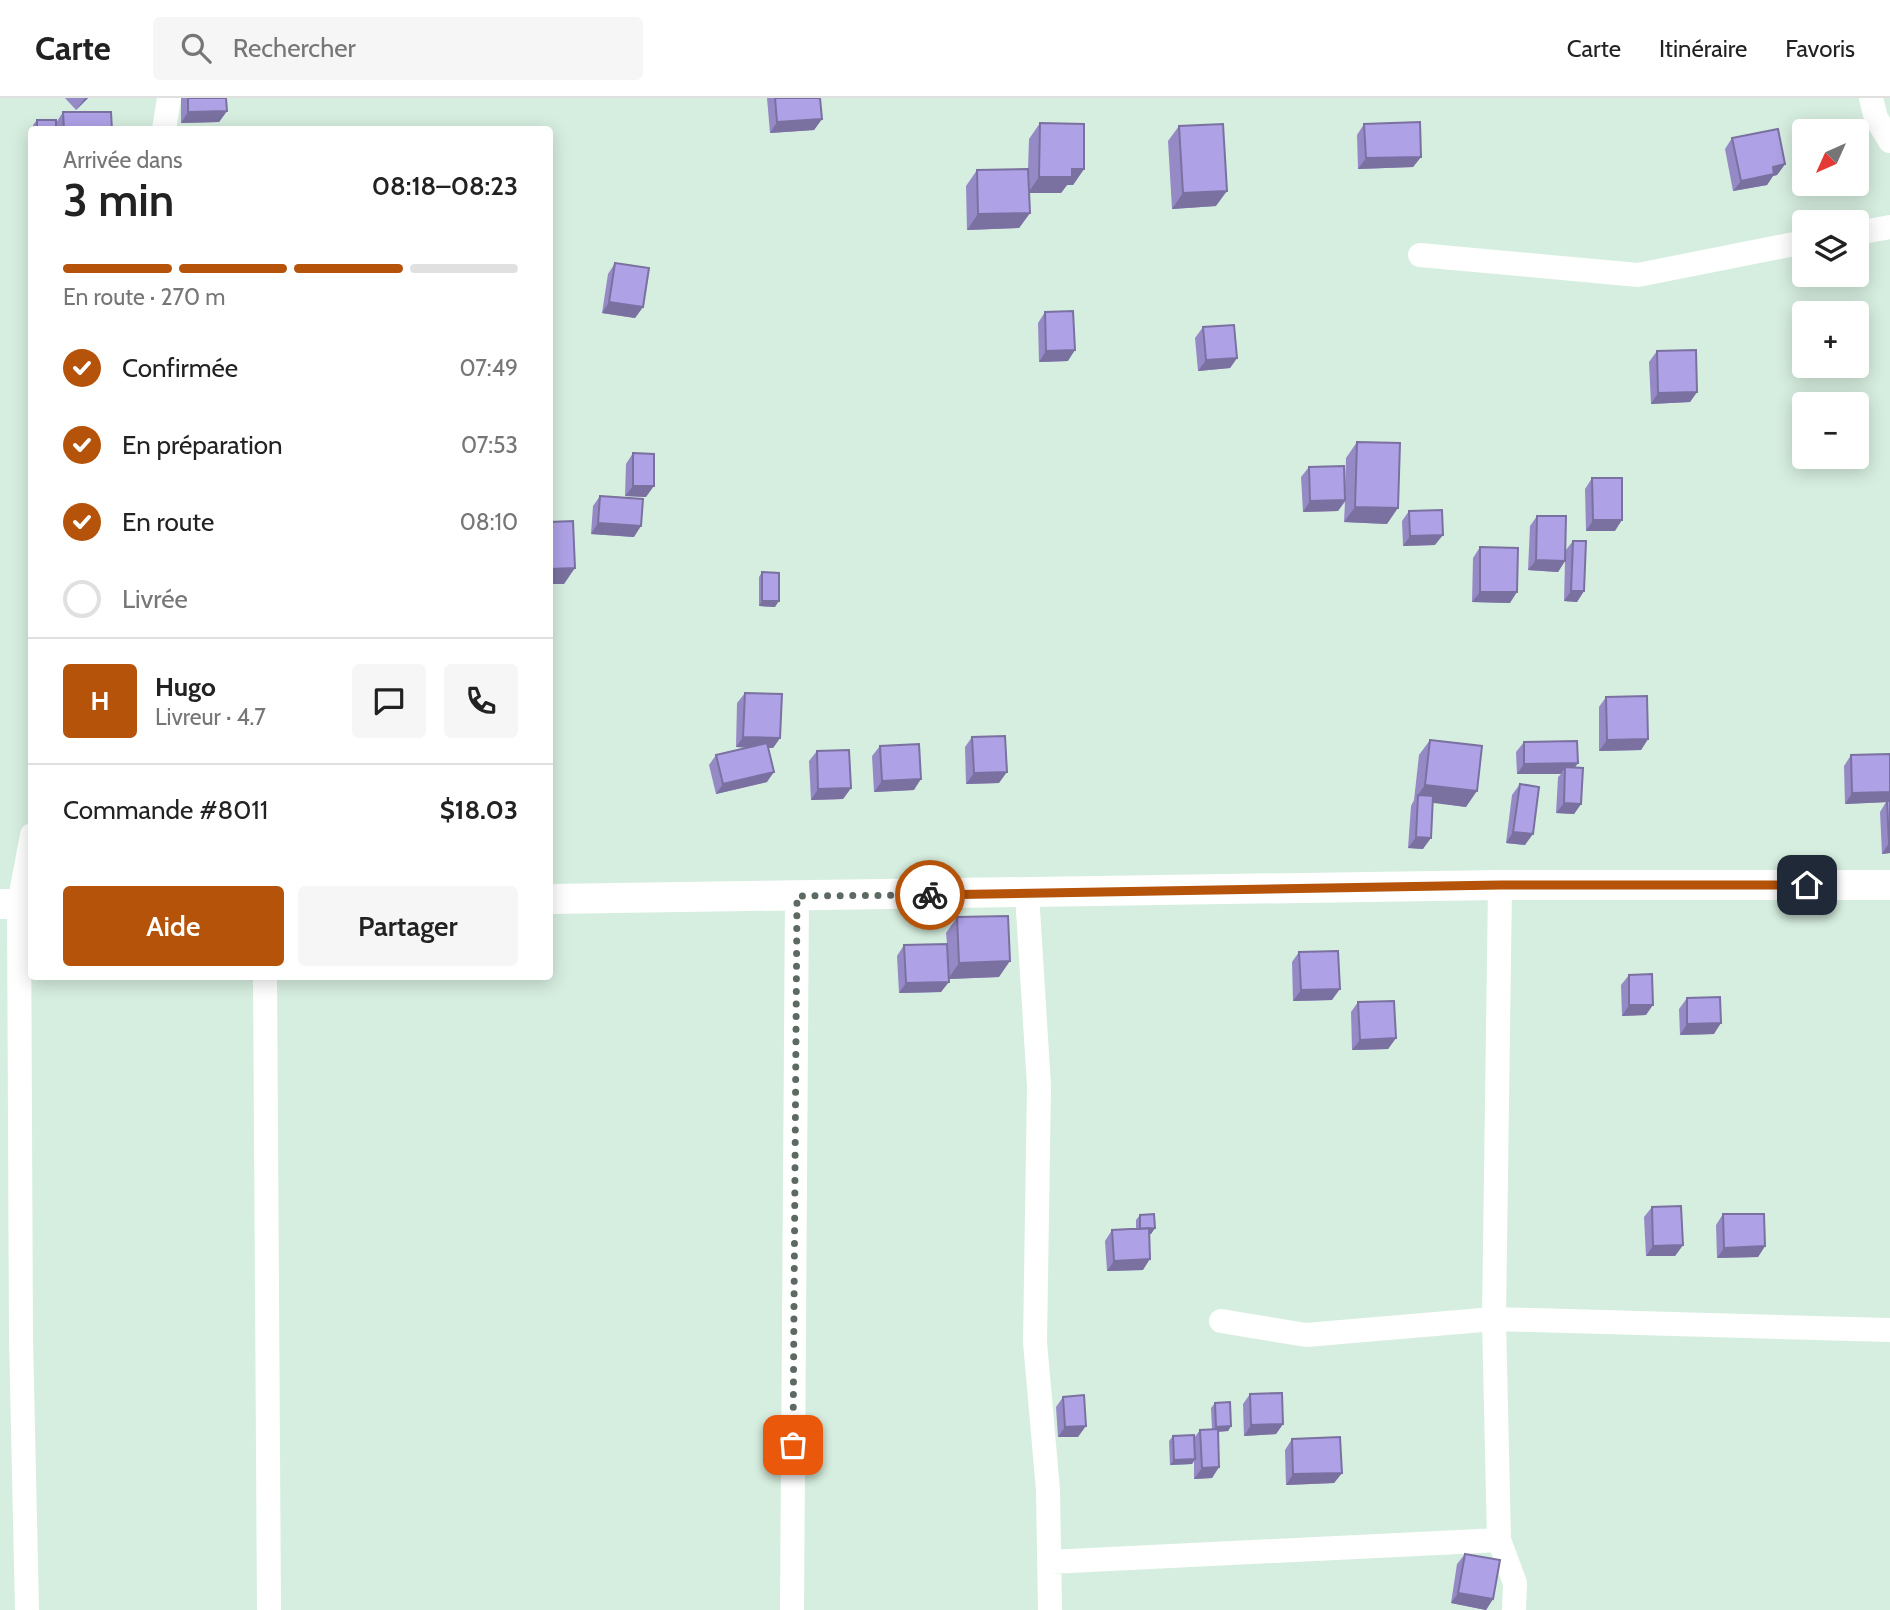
<!DOCTYPE html>
<html lang="fr">
<head>
<meta charset="utf-8">
<style>
	:root { --surface:#fff; --page:#f6f6f6; --text:#222; --muted:#767676; --line:#e0e0e0; --accent:#b45309 }
	body { margin:0; font-family:Cabin,sans-serif; background:var(--page); color:var(--text); height:100vh; display:flex; flex-direction:column; font-size:26px; white-space:nowrap }
	* { box-sizing:border-box; margin:0 }
	p { font-size:23px; color:var(--muted) }
	.icon { flex:none; width:38px; height:38px; fill:none; stroke:currentColor; stroke-width:2; stroke-linecap:round; stroke-linejoin:round }
	.map { position:relative; flex:1; overflow:hidden }
	.details { position:absolute; left:28px; top:28px; width:525px; height:854px; display:flex; flex-direction:column; background:var(--surface); border-radius:7px; box-shadow:0 4px 18px #0003 }
	.details>* { flex:none }
	.needle { width:46px; rotate:225deg }
	.fabs { position:absolute; left:1792px; top:21px; display:grid; gap:14px }
	.fabs a { display:grid; place-items:center; width:77px; height:77px; border-radius:7px; background:var(--surface); box-shadow:0 4px 18px #0003; font-size:35px }
	.pin { position:absolute; display:grid; place-items:center; width:60px; height:60px; color:#fff; margin:-30px; border-radius:14px; box-shadow:0 4px 10px #0006 }
	.courier { position:absolute; display:grid; place-items:center; width:70px; height:70px; margin:-35px; border:5px solid #b45309; border-radius:50%; background:#fff; color:#222; box-shadow:0 2px 9px #0007 }
	.overview em { font-style:normal; font-weight:600 }
	.overview div { display:flex; flex-direction:column-reverse }
	.overview { display:flex; align-items:center; justify-content:space-between; height:119px; padding:0 35px }
	h1 { font-size:46px; font-weight:600; line-height:52px }
	.bar { display:grid; grid-template-columns:repeat(4,1fr); gap:10px 7px; align-content:center; height:84px; padding:0 35px }
	.bar i { height:9px; border-radius:5px; background:var(--line) }
	.bar .selected { background:var(--accent) }
	.bar p { grid-column:span 4 }
	.line { display:flex; align-items:center; gap:18px; padding:0 35px; border-top:2px solid var(--line) }
	.line div { flex:1 }
	.round { display:grid; place-items:center; flex:none; width:74px; height:74px; border-radius:7px; background:var(--page) }
	ol { padding:0 35px; list-style:none }
	li { display:flex; align-items:center; gap:21px; height:77px }
	li p { margin-inline-start:auto }
	li .icon { padding:7px; border-radius:50%; background:var(--accent); color:#fff; stroke-width:4 }
	li:last-child { color:var(--muted) }
	li i { width:38px; height:38px; border:4px solid var(--line); border-radius:50% }
	.action { display:flex; gap:14px; margin-top:auto; padding:14px 35px }
	.action a { flex:1; height:80px; border-radius:7px; background:var(--accent); color:#fff; font-size:28px; font-weight:600; line-height:80px; text-align:center }
	.action a+a { background:var(--page); color:var(--text) }
	header { display:flex; align-items:center; gap:42px; box-sizing:border-box; height:98px; padding:0 35px; background:var(--surface); border-bottom:2px solid var(--line) }
	header strong { font-size:33px }
	nav { display:flex; gap:38px; margin-inline-start:auto; font-size:24px }
	.search { width:490px; height:63px; background:var(--page); display:flex; align-items:center; gap:18px; box-sizing:border-box; padding:0 24px; border-radius:7px; color:var(--muted); font-size:26px }
	.map>svg:first-child { display:block }
	.lines { fill:none; stroke-linecap:round; stroke-linejoin:round }
	.minor { stroke:#fff; stroke-width:24 }
	.tertiary { stroke:#fff; stroke-width:30 }
	.wall { fill:#968ac6 }
	.shaded-wall { fill:#7a71a1 }
	.building { fill:#aea1e6; stroke:#7a71a1; stroke-width:2 }
	.done { stroke:#5c6a62; stroke-width:7; stroke-dasharray:0 12.6 }
	.route { stroke:#b45309; stroke-width:9 }
</style>
</head>
<body>
<header>
<strong>Carte</strong>
<div class="search"><svg class="icon" aria-label="search" viewBox="0 0 24 24"><circle cx="10" cy="10" r="6"/><path d="M15 15l6 6"/></svg>Rechercher</div>
<nav><a>Carte</a><a>Itinéraire</a><a>Favoris</a></nav>
</header>
<div class="map">
<svg width="1890" height="1512" viewBox="0 0 1890 1512">
	<rect width="100%" height="100%" fill="#d6eedf"/>
	<g class="lines">
		<path class="minor" d="M1871,0L1876,20L1890,43
			M164,32L169,0
			M1857,135L1890,129
			M1420,157L1638,177L1804,144
			M1500,787L1494,1221L1499,1442L1515,1485L1514,1512
			M1027,796L1039,988L1035,1244L1048,1392L1050,1512
			M265,878L269,1512
			M1221,1223L1306,1237L1494,1221L1890,1232
			M1049,1464L1499,1442
			M27,1512L21,1240L19,806L32,737
			M792,1512L797,798"/>
		<path class="tertiary" d="M550,801L1500,787H1890
			M0,806H32"/>
	</g>
	<path class="wall" d="M65,0H88L76,12Z
		M181,0H226L227,13L219,24L181,25Z
		M767,0H820L822,21L814,32L770,35Z
		M63,14L112,32H33V27L37,22L56,25Z
		M1040,25L1084,71L1073,87H1067L1061,95H1029L1030,115L1019,130L967,132L966,88L977,72L1028,71L1029,41Z
		M1364,26L1421,59L1413,69L1358,71L1357,37Z
		M1179,28L1216,108L1172,111L1168,43Z
		M1732,40L1785,66L1777,77L1773,78L1767,87L1733,93L1725,51Z
		M615,165L643,209L635,220L602,215L608,176Z
		M1045,214L1068,263L1039,264L1038,225Z
		M1203,229L1237,260L1230,270L1198,273L1195,240Z
		M1657,253L1697,294L1690,304L1651,306L1649,264Z
		M1357,344L1387,426L1344,424L1345,404L1338,413L1303,414L1301,379L1309,369L1345,390L1346,360Z
		M633,355L646,399L625,398L626,366Z
		M1592,380L1615,433H1586L1585,391Z
		M600,398L634,439L591,436L593,408Z
		M1409,413L1435,447L1403,448L1402,423Z
		M1537,418L1565,453L1573,443L1584,493L1577,504L1564,503L1565,463L1558,474L1528,472L1530,428Z
		M1480,449L1510,505L1472,504L1473,460Z
		M762,474L775,509L759,508V479Z
		M745,595L780,640L773,650H768L767,684L716,696L709,667L716,657L747,650L736,649L737,605Z
		M1606,599L1648,641L1641,652L1599,653V609Z
		M972,639L999,685L966,686L965,649Z
		M1430,642L1466,709L1432,704L1423,751L1408,750L1411,708L1414,702L1419,657Z
		M1524,644L1578,665L1575,669L1581,706L1574,716L1556,715L1558,679L1561,676H1517L1516,654Z
		M880,648L914,692L874,694L872,658Z
		M817,653L851,690L843,701L811,702L809,663Z
		M1890,656V755L1882,756L1880,714L1886,704L1845,706L1844,668L1851,657Z
		M1520,686L1525,747L1506,745L1512,697Z
		M957,819L999,879L949,881L941,894L899,895L897,858L904,847L947,846L946,835Z
		M1299,854L1332,902L1293,903L1292,864Z
		M1629,877L1646,917L1622,918L1621,887Z
		M1687,900L1714,936L1680,937L1679,911Z
		M1358,904L1396,940L1388,951L1352,952L1351,914Z
		M1652,1109L1683,1147L1675,1158H1646L1644,1119Z
		M1723,1116L1765,1148L1758,1159L1717,1160L1716,1127Z
		M1140,1117L1155,1130L1151,1136H1149L1143,1172L1107,1173L1105,1143L1112,1132L1136,1131V1122Z
		M1250,1296L1283,1326L1276,1336L1244,1338L1243,1306Z
		M1063,1299L1078,1339H1058L1056,1309Z
		M1215,1305L1231,1328L1228,1333L1218,1334L1219,1369L1212,1380L1194,1381V1363L1192,1366L1170,1367L1169,1343L1173,1338L1194,1340L1200,1332L1212,1331L1211,1310Z
		M1292,1341L1342,1375L1334,1385L1286,1387L1285,1352Z
		M1465,1456L1493,1501L1486,1512L1451,1505L1457,1466Z"/>
	<path class="shaded-wall" d="M85,0H88L76,12Z
		M227,13L219,24L181,25L188,14Z
		M822,21L814,32L770,35L777,24Z
		M1421,59L1413,69L1358,71L1366,60Z
		M1785,66L1777,77L1773,78L1767,87L1733,93L1741,83L1773,69Z
		M1072,71H1084L1073,87H1067L1061,95H1028L1039,79Z
		M1227,93L1216,108L1172,111L1183,95Z
		M1030,115L1019,130L967,132L978,116Z
		M609,204L643,209L635,220L602,215Z
		M1075,252L1068,263L1039,264L1046,253Z
		M1237,260L1230,270L1198,273L1206,262Z
		M1697,294L1690,304L1651,306L1658,295Z
		M633,388H654L646,399L625,398Z
		M1345,402L1338,413L1303,414L1310,403Z
		M1355,409L1398,410L1387,426L1344,424Z
		M1593,422H1622L1615,433H1586Z
		M598,425L641,428L634,439L591,436Z
		M1443,437L1435,447L1403,448L1410,438Z
		M1536,462L1565,463L1558,474L1528,472Z
		M575,470L564,486H550V471Z
		M1571,493H1584L1577,504L1564,503Z
		M1480,494H1517L1510,505L1472,504Z
		M762,503H779L775,509L759,508Z
		M743,639L780,640L773,650L736,649Z
		M1648,641L1641,652L1599,653L1607,642Z
		M1578,665L1570,676L1565,669L1561,676H1517L1524,666Z
		M774,674L767,684L716,696L723,686Z
		M1007,674L999,685L966,686L974,675Z
		M921,681L914,692L874,694L882,683Z
		M1425,687L1477,693L1466,709L1418,703V697L1414,702Z
		M851,690L843,701L811,702L818,691Z
		M1890,694V704L1845,706L1852,695Z
		M1564,705L1581,706L1574,716L1556,715Z
		M1513,734L1533,736L1525,747L1506,745Z
		M1416,739L1431,740L1423,751L1408,750Z
		M1889,745H1890V755L1882,756Z
		M1010,863L999,879L948,881L959,865Z
		M949,884L941,894L899,895L906,885Z
		M1340,891L1332,902L1293,903L1301,892Z
		M1629,907H1653L1646,917L1622,918Z
		M1721,925L1714,936L1680,937L1687,926Z
		M1396,940L1388,951L1352,952L1360,942Z
		M1155,1130L1151,1136H1137L1140,1131Z
		M1683,1147L1675,1158H1646L1653,1148Z
		M1765,1148L1758,1159L1717,1160L1724,1150Z
		M1150,1161L1143,1172L1107,1173L1114,1163Z
		M1283,1326L1276,1336L1244,1338L1251,1327Z
		M1086,1328L1078,1339H1058L1065,1329Z
		M1231,1328L1228,1333L1212,1334L1216,1329Z
		M1195,1361L1192,1366L1170,1367L1174,1362Z
		M1219,1369L1212,1380L1194,1381L1202,1370Z
		M1342,1375L1334,1385L1286,1387L1293,1376Z
		M1458,1495L1493,1501L1486,1512L1451,1505Z"/>
	<path class="building" d="M188,0H226L227,13L188,14Z
		M775,0H820L822,21L777,24Z
		M63,14H111L112,32H64Z
		M37,22H56V32H37Z
		M1420,24L1421,59L1366,60L1364,26Z
		M1040,25L1084,26V71H1072V79H1039Z
		M1223,26L1227,93L1183,95L1179,28Z
		M1778,31L1785,66L1773,69L1774,76L1741,83L1732,40Z
		M1028,71L1030,115L978,116L977,72Z
		M615,165L649,170L643,209L609,204Z
		M1073,213L1075,252L1046,253L1045,214Z
		M1234,227L1237,260L1206,262L1203,229Z
		M1696,252L1697,294L1658,295L1657,253Z
		M1357,344L1400,345L1398,410L1355,409Z
		M633,355L654,356V388H633Z
		M1344,368L1345,402L1310,403L1309,369Z
		M1592,380H1622V422H1593Z
		M600,398L643,401L641,428L598,425Z
		M1442,412L1443,437L1410,438L1409,413Z
		M1537,418H1566L1565,463L1536,462Z
		M573,423L575,470L550,471V424Z
		M1573,443H1586L1584,493H1571Z
		M1480,449L1518,450L1517,494H1480Z
		M762,474L779,475V503H762Z
		M745,595L782,596L780,640L743,639Z
		M1647,598L1648,641L1607,642L1606,599Z
		M1005,638L1007,674L974,675L972,639Z
		M1430,642L1482,648L1477,693L1425,687Z
		M1577,643L1578,665L1524,666V644Z
		M767,645L774,674L723,686L716,657Z
		M919,646L921,681L882,683L880,648Z
		M849,652L851,690L818,691L817,653Z
		M1890,656V694L1852,695L1851,657Z
		M1565,669L1583,670L1581,706L1564,705Z
		M1520,686L1539,689L1533,736L1513,734Z
		M1418,697L1433,698L1431,740L1416,739Z
		M1887,703H1890V745H1889Z
		M1008,818L1010,863L959,865L957,819Z
		M947,846L949,884L906,885L904,847Z
		M1338,853L1340,891L1301,892L1299,854Z
		M1652,876L1653,907H1629V877Z
		M1720,899L1721,925L1687,926V900Z
		M1394,903L1396,940L1360,942L1358,904Z
		M1681,1108L1683,1147L1653,1148L1652,1109Z
		M1154,1116L1155,1130L1140,1131V1117Z
		M1723,1116H1764L1765,1148L1724,1150Z
		M1149,1130L1150,1161L1114,1163L1112,1132Z
		M1282,1295L1283,1326L1251,1327L1250,1296Z
		M1084,1297L1086,1328L1065,1329L1063,1299Z
		M1230,1304L1231,1328L1216,1329L1215,1305Z
		M1218,1331L1219,1369L1202,1370L1200,1332Z
		M1194,1337L1195,1361L1174,1362L1173,1338Z
		M1340,1339L1342,1375L1293,1376L1292,1341Z
		M1465,1456L1500,1462L1493,1501L1458,1495Z"/>
	<g class="lines">
		<path class="done" d="M793,1347L797,798L930,797"/>
		<path class="route" d="M930,797L1500,787H1807"/>
	</g>
</svg>
<div class="fabs">
<a><svg class="needle" viewBox="-14 -14 28 28"><path d="M0-13l5 13h-10z" fill="#e53935"/><path d="M0 13l5-13h-10z" fill="#767676"/></svg></a>
<a><svg class="icon" aria-label="layers" viewBox="0 0 24 24"><path d="M12 4l9 5-9 5-9-5zM3 14l9 5 9-5"/></svg></a>
<a>+</a>
<a>−</a>
</div>
<div class="pin" style="left:793px;top:1347px;background:#ea580c"><svg class="icon" aria-label="bag" viewBox="0 0 24 24"><path d="M5 8h14l-1 12H6zM9 8a3 3 0 0 1 6 0"/></svg></div>
<div class="pin" style="left:1807px;top:787px;background:#1f2937"><svg class="icon" aria-label="home" viewBox="0 0 24 24"><path d="M3 11l9-7 9 7M6 9v11h12V9"/></svg></div>
<div class="courier" style="left:930px;top:797px"><svg class="icon" aria-label="bike" viewBox="0 0 24 24"><circle cx="6" cy="16" r="4"/><circle cx="18" cy="16" r="4"/><path d="M6 16l4-8h5l3 8M10 8l3 8H6M13 5h3"/></svg></div>
<section class="details">
<div class="overview"><div><h1>3 min</h1><p>Arrivée dans</p></div><em>08:18–08:23</em></div>
<div class="bar"><i class="selected"></i><i class="selected"></i><i class="selected"></i><i></i><p>En route · 270 m</p></div>
<ol>
<li><svg class="icon" aria-label="check" viewBox="0 0 24 24"><path d="M5 12l5 5 9-10"/></svg>Confirmée<p>07:49</p></li>
<li><svg class="icon" aria-label="check" viewBox="0 0 24 24"><path d="M5 12l5 5 9-10"/></svg>En préparation<p>07:53</p></li>
<li><svg class="icon" aria-label="check" viewBox="0 0 24 24"><path d="M5 12l5 5 9-10"/></svg>En route<p>08:10</p></li>
<li><i></i>Livrée</li>
</ol>
<div class="line" style="height:126px"><b class="round" style="background:var(--accent);color:#fff">H</b><div><b>Hugo</b><p>Livreur · 4.7</p></div><a class="round"><svg class="icon" aria-label="chat" viewBox="0 0 24 24"><path d="M4 5h16v11H9l-5 4z"/></svg></a><a class="round"><svg class="icon" aria-label="phone" viewBox="0 0 24 24"><path d="M5 4h4l2 5-3 2q2 4 5 5l2-3 5 2v4C11 20 4 13 5 4z"/></svg></a></div>
<div class="line" style="height:91px"><div>Commande #8011</div><b>$18.03</b></div>
<div class="action"><a>Aide</a><a>Partager</a></div>
</section>
</div>
</body>
</html>
